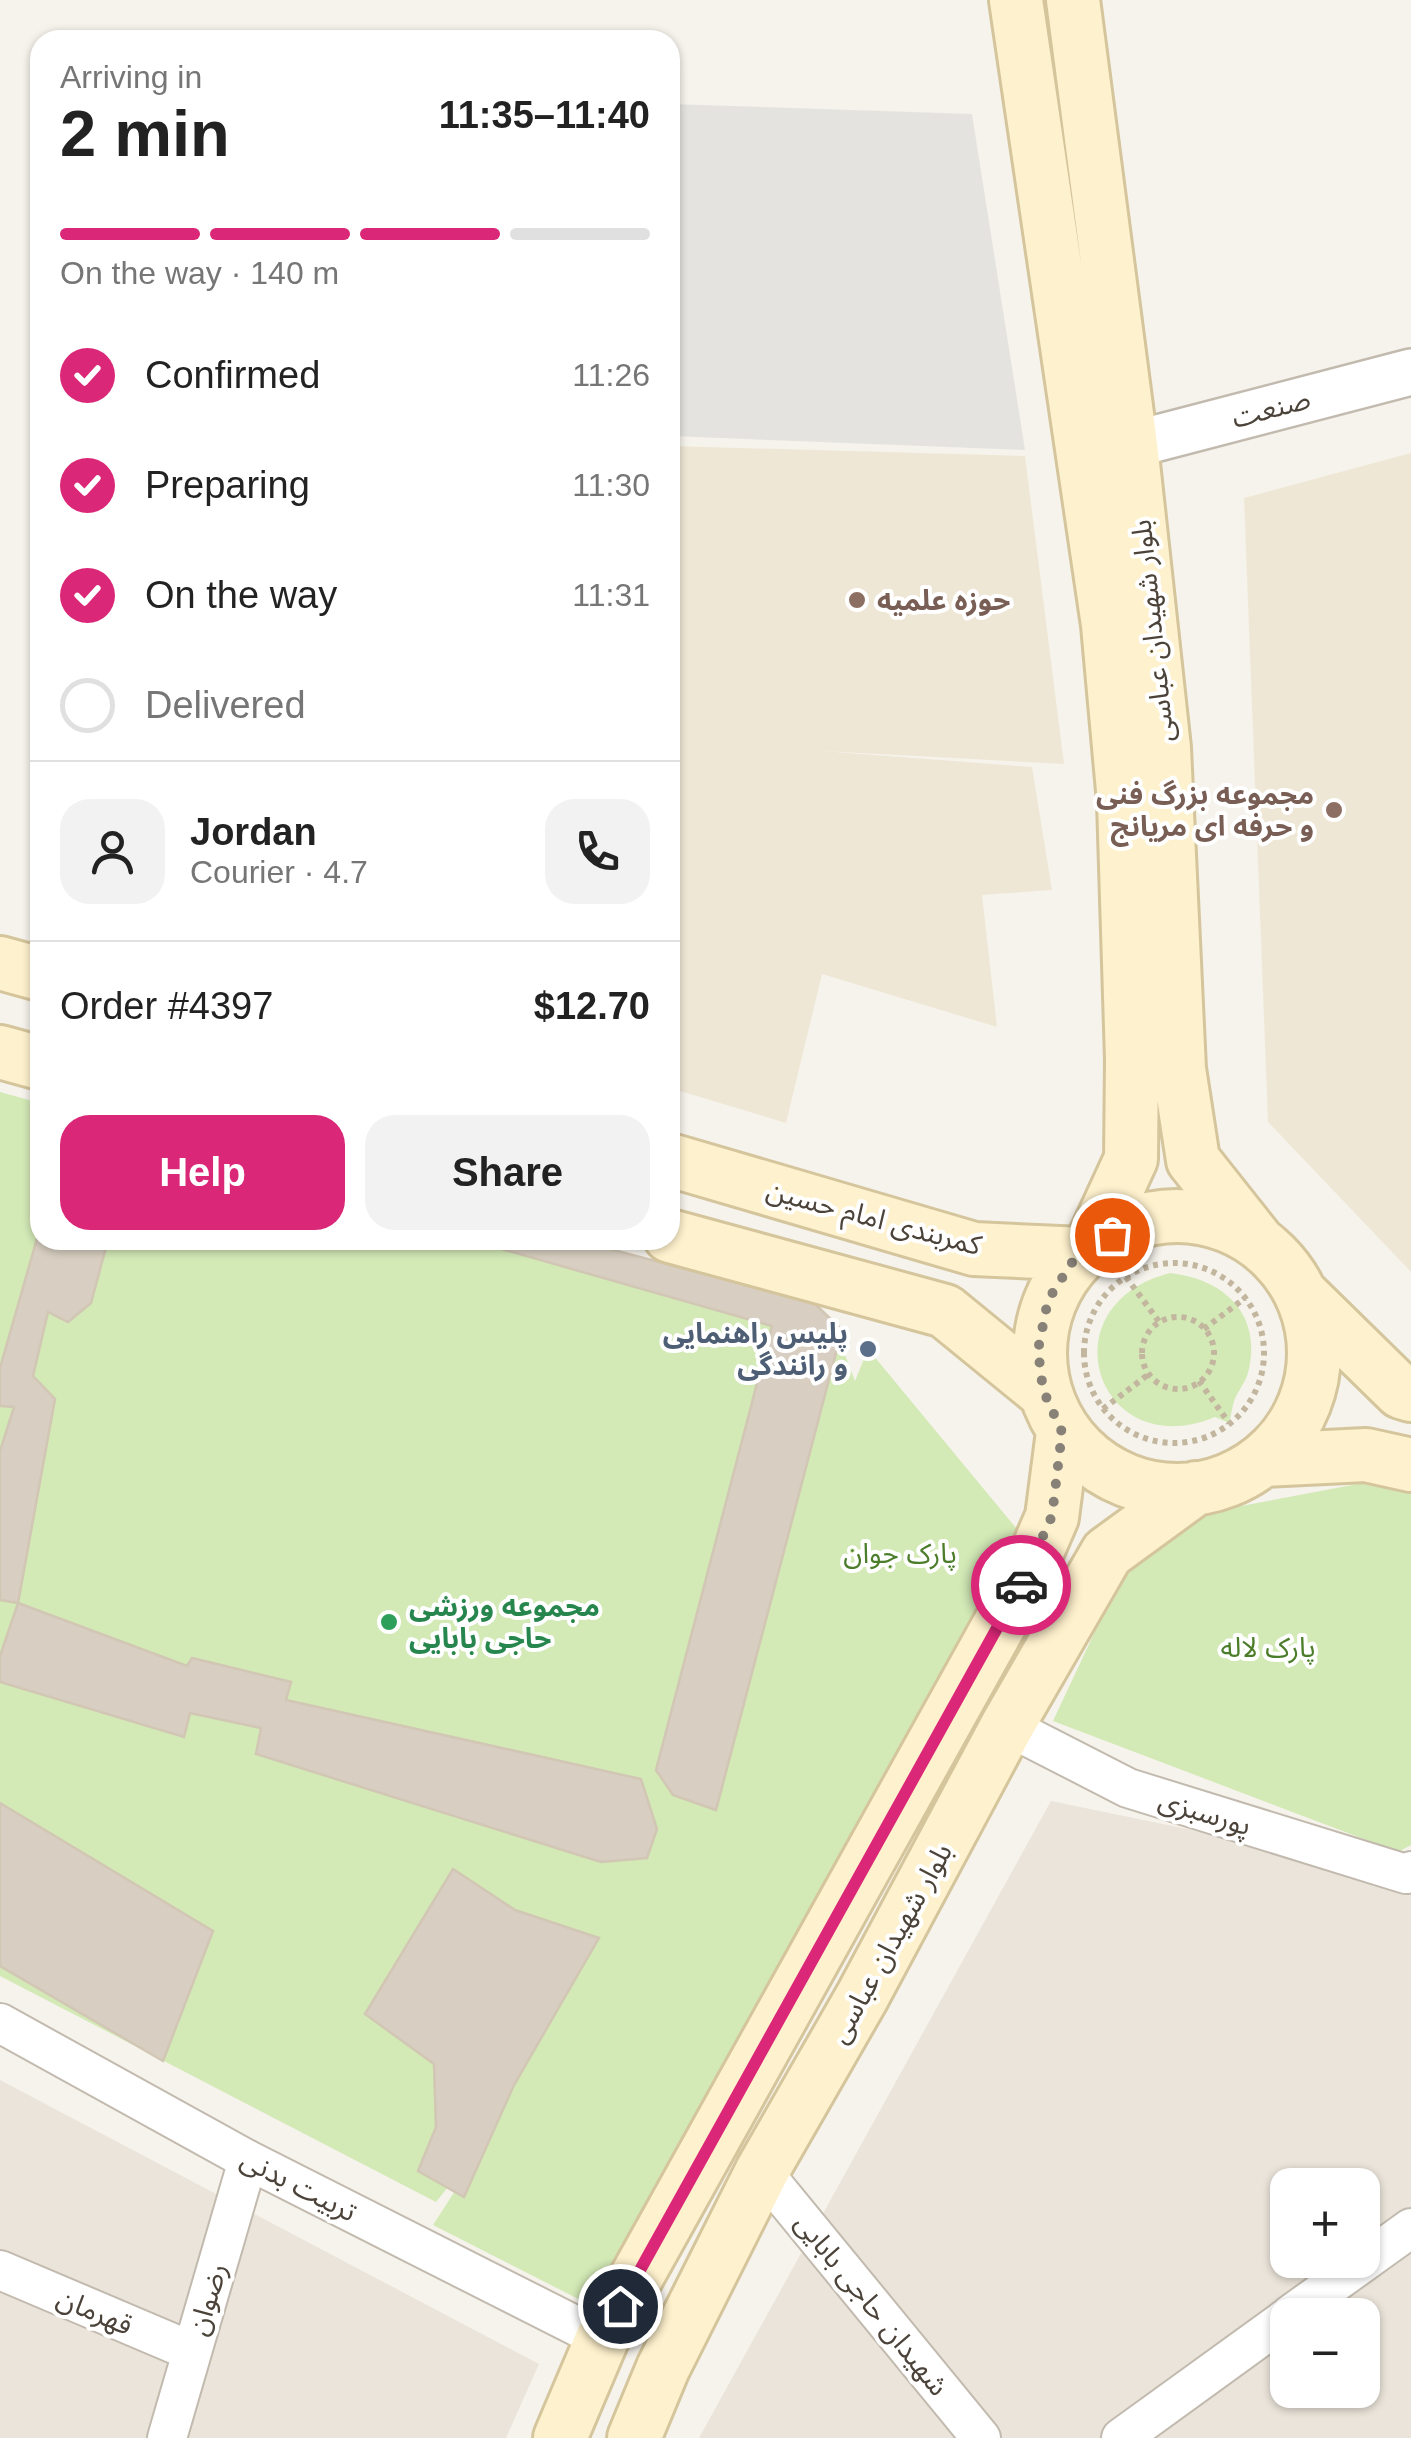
<!DOCTYPE html>
<html lang="en">
<head>
<meta charset="utf-8">
<style>
	:root { --surface:#fff; --page:#f2f2f2; --text:#222; --muted:#767676; --line:#e0e0e0; --accent:#db2777 }
	body { margin:0; font-family:Arial,"Noto Sans Arabic",sans-serif; background:var(--page); color:var(--text); height:100vh; display:flex; flex-direction:column; font-size:38px; white-space:nowrap }
	* { box-sizing:border-box; margin:0 }
	p { font-size:32px; color:var(--muted) }
	.icon { flex:none; width:55px; height:55px; fill:none; stroke:currentColor; stroke-width:2; stroke-linecap:round; stroke-linejoin:round }
	.map { position:relative; flex:1; overflow:hidden }
	.details { position:absolute; left:30px; top:30px; width:650px; height:1220px; display:flex; flex-direction:column; background:var(--surface); border-radius:30px; box-shadow:0 2px 8px #0004 }
	.details>* { flex:none }
	.tools { position:absolute; left:1270px; top:2168px; display:grid; gap:20px }
	.tools a { display:grid; place-items:center; width:110px; height:110px; border-radius:20px; background:var(--surface); box-shadow:0 2px 8px #0004; font-size:50px }
	.pin { position:absolute; display:grid; place-items:center; width:85px; height:85px; color:#fff; margin:-42px; border:5px solid #fff; border-radius:50%; box-shadow:0 2px 10px #0007 }
	.courier { position:absolute; display:grid; place-items:center; width:100px; height:100px; margin:-50px; border:8px solid #db2777; border-radius:50%; background:#fff; color:#222; box-shadow:0 2px 12px #0007 }
	.headline em { font-style:normal; font-weight:700 }
	.headline div { display:flex; flex-direction:column-reverse }
	.headline { display:flex; align-items:center; justify-content:space-between; height:170px; padding:0 30px }
	h1 { font-size:65px; font-weight:700; line-height:75px }
	.bar { display:grid; grid-template-columns:repeat(4,1fr); gap:15px 10px; align-content:center; height:120px; padding:0 30px }
	.bar i { height:12px; border-radius:8px; background:var(--line) }
	.bar .selected { background:var(--accent) }
	.bar p { grid-column:span 4 }
	.line { display:flex; align-items:center; gap:25px; padding:0 30px; border-top:2px solid var(--line) }
	.line div { flex:1 }
	.round { display:grid; place-items:center; flex:none; width:105px; height:105px; border-radius:30px; background:var(--page) }
	ol { padding:0 30px; list-style:none }
	li { display:flex; align-items:center; gap:30px; height:110px }
	li p { margin-inline-start:auto }
	li .icon { padding:10px; border-radius:50%; background:var(--accent); color:#fff; stroke-width:4 }
	li:last-child { color:var(--muted) }
	li i { width:55px; height:55px; border:5px solid var(--line); border-radius:50% }
	.cta { display:flex; gap:20px; margin-top:auto; padding:20px 30px }
	.cta a { flex:1; height:115px; border-radius:30px; background:var(--accent); color:#fff; font-size:40px; font-weight:700; line-height:115px; text-align:center }
	.cta a+a { background:var(--page); color:var(--text) }
	.map>svg:first-child { display:block }
	.residential { fill:#eae4da; fill-rule:evenodd }
	.education { fill:#efe7d6 }
	.green { fill:#d3e9b6 }
	.parking { fill:#e5e3e0 }
	.building { fill:#d8cec1; stroke:#d2c6b4; stroke-width:2.5 }
	.lines { fill:none; stroke-linecap:round; stroke-linejoin:round }
	.minor-casing { stroke:#c2baae; stroke-width:42 }
	.tertiary-casing { stroke:#c2baae; stroke-width:50 }
	.secondary-casing { stroke:#d5c59c; stroke-width:58 }
	.path { stroke:#c3b69f; stroke-width:6; stroke-dasharray:5 5; stroke-linecap:butt }
	.minor { stroke:#fff; stroke-width:38 }
	.tertiary { stroke:#fff; stroke-width:45 }
	.secondary { stroke:#fef1cd; stroke-width:52 }
	.done { stroke:#878178; stroke-width:10; stroke-dasharray:0 18 }
	.route { stroke:#db2777; stroke-width:12 }
	.education-dot { fill:#8d6e63; stroke:#fff; stroke-width:4 }
	.service-dot { fill:#5c6f8a; stroke:#fff; stroke-width:4 }
	.leisure-dot { fill:#2e9e5b; stroke:#fff; stroke-width:4 }
	.labels { text-anchor:middle; stroke-width:8; stroke-linejoin:round; paint-order:stroke }
	.street-label { font-size:28px; fill:#4b4339; stroke:#fff }
	.education-label { font-size:28px; font-weight:bold; fill:#785e54; stroke:#fff; text-anchor:start }
	.service-label { font-size:28px; font-weight:bold; fill:#4e5e75; stroke:#fff; text-anchor:end }
	.park-label { font-size:28px; fill:#4c7d2b; stroke:#fff }
	.leisure-label { font-size:28px; font-weight:bold; fill:#27864d; stroke:#fff; text-anchor:start }
</style>
</head>
<body>
<div class="map">
<svg width="1411" height="2438" viewBox="0 0 1411 2438">
	<rect width="100%" height="100%" fill="#f6f3ec"/>
	<path class="residential" d="M1051,1801L1406,1874L1411,1871V2438H699ZM1288,2185H1362V2260H1288ZM1288,2315H1362V2390H1288Z
		M0,2080L539,2364L506,2438H0Z"/>
	<path class="education" d="M670,446L1025,456L1064,764L822,751L1032,767L1052,890L982,895L997,1027L822,974L786,1123L670,1088Z
		M1411,453V1272L1268,1122L1244,498Z"/>
	<path class="green" d="M0,1092L40,1103V1240H522L798,1319L842,1347L855,1381L868,1349L1026,1540L594,2307L433,2225L495,2129L436,2202L0,1976Z
		M1170,1273C1224,1279 1263,1314 1248,1373C1245,1383 1238,1391 1234,1401C1232,1408 1231,1416 1229,1423L1215,1417C1097,1466 1044,1305 1170,1273Z
		M1379,1480L1411,1488V1845L1398,1852L1053,1721L1120,1578L1209,1512Z"/>
	<path class="parking" d="M670,104L972,114L1025,450L670,436Z"/>
	<path class="building" d="M40,1228V1240H108L91,1303L68,1322L48,1312L33,1376L55,1399L18,1603L0,1600V1451L14,1407L0,1406V1368Z
		M470,1240H576L814,1303L842,1330L716,1810L673,1795L656,1770L772,1326Z
		M18,1603L187,1666L192,1658L291,1682L286,1700L641,1779L657,1829L647,1858L601,1862L256,1754L261,1728L190,1713L184,1737L0,1682V1656Z
		M0,1803L213,1931L163,2061L0,1966Z
		M453,1869L515,1910L599,1938L514,2085L464,2197L418,2171L436,2127L434,2064L365,2014Z"/>
	<g class="lines">
		<g class="minor-casing">
			<path id="minor" d="M1007,1726L1128,1788L1406,1874L1411,1871
				M0,2023L248,2160L602,2339
				M762,2171L981,2438
				M0,2270L191,2351
				M1290,2315L1411,2228
				M167,2438L248,2160
				M1121,2438L1288,2317"/>
		</g>
		<g class="tertiary-casing">
			<path id="tertiary" d="M1131,445L1411,372"/>
		</g>
		<g class="secondary-casing">
			<path id="secondary" d="M1016,0L1108,625L1124,802L1132,1060L1131,1159L1091,1246
				M1073,0L1131,445L1164,748L1179,1069L1193,1160L1258,1242
				M0,963L40,974
				M0,1052L40,1063
				M670,1160L974,1249L1082,1254
				M1040 1353a137 137 0 1 1 274 0a137 137 0 1 1-274 0Z
				M670,1236L945,1311L1043,1391
				M1303,1296L1401,1392L1411,1395
				M1263,1460L1366,1455L1411,1465
				M560,2438L602,2339L1027,1575L1052,1517L1063,1432
				M634,2438L663,2368L762,2171L862,1997L1007,1726L1107,1553L1196,1488"/>
		</g>
		<path class="path" d="M1084 1353a90 90 0 1 1 180 0a90 90 0 1 1-180 0Z
			M1126,1277L1160,1323
			M1142 1353a36 36 0 1 1 72 0a36 36 0 1 1-72 0Z
			M1204,1329L1245,1298
			M1199,1381L1229,1423
			M1103,1409L1149,1374"/>
		<use href="#minor" class="minor"/>
		<use href="#tertiary" class="tertiary"/>
		<use href="#secondary" class="secondary"/>
	</g>
	<g class="lines">
		<path class="done" d="M1021,1585L1052,1516L1062,1432L1043,1390L1038,1350L1048,1300L1073,1261L1112,1235"/>
		<path class="route" d="M620,2306L1021,1585"/>
	</g>
	<g class="education-dot">
		<circle cx="857" cy="600" r="10"/>
		<circle cx="1334" cy="810" r="10"/>
	</g>
	<circle class="service-dot" cx="868" cy="1349" r="10"/>
	<circle class="leisure-dot" cx="389" cy="1622" r="10"/>
	<g class="labels">
		<g class="street-label">
			<text transform="translate(1271 408) rotate(-15)" y="10">صنعت</text>
			<text transform="translate(1152 631) rotate(-96)" y="10">بلوار شهیدان عباسی</text>
			<text transform="translate(874 1217) rotate(15)" y="10">کمربندی امام حسین</text>
			<text transform="translate(1205 1812) rotate(17)" y="10">پورسبزی</text>
			<text transform="translate(890 1943) rotate(-61)" y="10">بلوار شهیدان عباسی</text>
			<text transform="translate(299 2185) rotate(27)" y="10">تربیت بدنی</text>
			<text transform="translate(207 2299) rotate(-73)" y="10">رضوان</text>
			<text transform="translate(872 2304) rotate(51)" y="10">شهیدان حاجی بابایی</text>
			<text transform="translate(95 2311) rotate(23)" y="10">قهرمان</text>
		</g>
		<g class="education-label">
			<text x="877" y="610">حوزه علمیه</text>
			<text x="1314" y="804" text-anchor="end">مجموعه بزرگ فنی<tspan x="1314" dy="32">و حرفه ای مریانج</tspan></text>
		</g>
		<g class="service-label">
			<text x="848" y="1343">پلیس راهنمایی<tspan x="848" dy="32">و رانندگی</tspan></text>
		</g>
		<g class="park-label">
			<text x="900" y="1563">پارک جوان</text>
			<text x="1268" y="1657">پارک لاله</text>
		</g>
		<g class="leisure-label">
			<text x="409" y="1616">مجموعه ورزشی<tspan x="409" dy="32">حاجی بابایی</tspan></text>
		</g>
	</g>
</svg>
<div class="tools">
<a>+</a>
<a>−</a>
</div>
<div class="pin" style="left:1112px;top:1235px;background:#ea580c"><svg class="icon" aria-label="bag" viewBox="0 0 24 24"><path d="M5 8h14l-1 12H6zM9 8a3 3 0 0 1 6 0"/></svg></div>
<div class="pin" style="left:620px;top:2306px;background:#1f2937"><svg class="icon" aria-label="home" viewBox="0 0 24 24"><path d="M3 11l9-7 9 7M6 9v11h12V9"/></svg></div>
<div class="courier" style="left:1021px;top:1585px"><svg class="icon" aria-label="car" viewBox="0 0 24 24"><path d="M5 17H2v-5l4-1 3-4h7l3 4 3 1v5h-3M9 17h6M6 11h13"/><circle cx="7" cy="17" r="2"/><circle cx="17" cy="17" r="2"/></svg></div>
<section class="details">
<div class="headline"><div><h1>2 min</h1><p>Arriving in</p></div><em>11:35–11:40</em></div>
<div class="bar"><i class="selected"></i><i class="selected"></i><i class="selected"></i><i></i><p>On the way · 140 m</p></div>
<ol>
<li><svg class="icon" aria-label="check" viewBox="0 0 24 24"><path d="M5 12l5 5 9-10"/></svg>Confirmed<p>11:26</p></li>
<li><svg class="icon" aria-label="check" viewBox="0 0 24 24"><path d="M5 12l5 5 9-10"/></svg>Preparing<p>11:30</p></li>
<li><svg class="icon" aria-label="check" viewBox="0 0 24 24"><path d="M5 12l5 5 9-10"/></svg>On the way<p>11:31</p></li>
<li><i></i>Delivered</li>
</ol>
<div class="line" style="height:180px"><a class="round"><svg class="icon" aria-label="person" viewBox="0 0 24 24"><circle cx="12" cy="8" r="4"/><path d="M4 21q1-7 8-7t8 7"/></svg></a><div><b>Jordan</b><p>Courier · 4.7</p></div><a class="round"><svg class="icon" aria-label="phone" viewBox="0 0 24 24"><path d="M5 4h4l2 5-3 2q2 4 5 5l2-3 5 2v4C11 20 4 13 5 4z"/></svg></a></div>
<div class="line" style="height:130px"><div>Order #4397</div><b>$12.70</b></div>
<div class="cta"><a>Help</a><a>Share</a></div>
</section>
</div>
</body>
</html>
